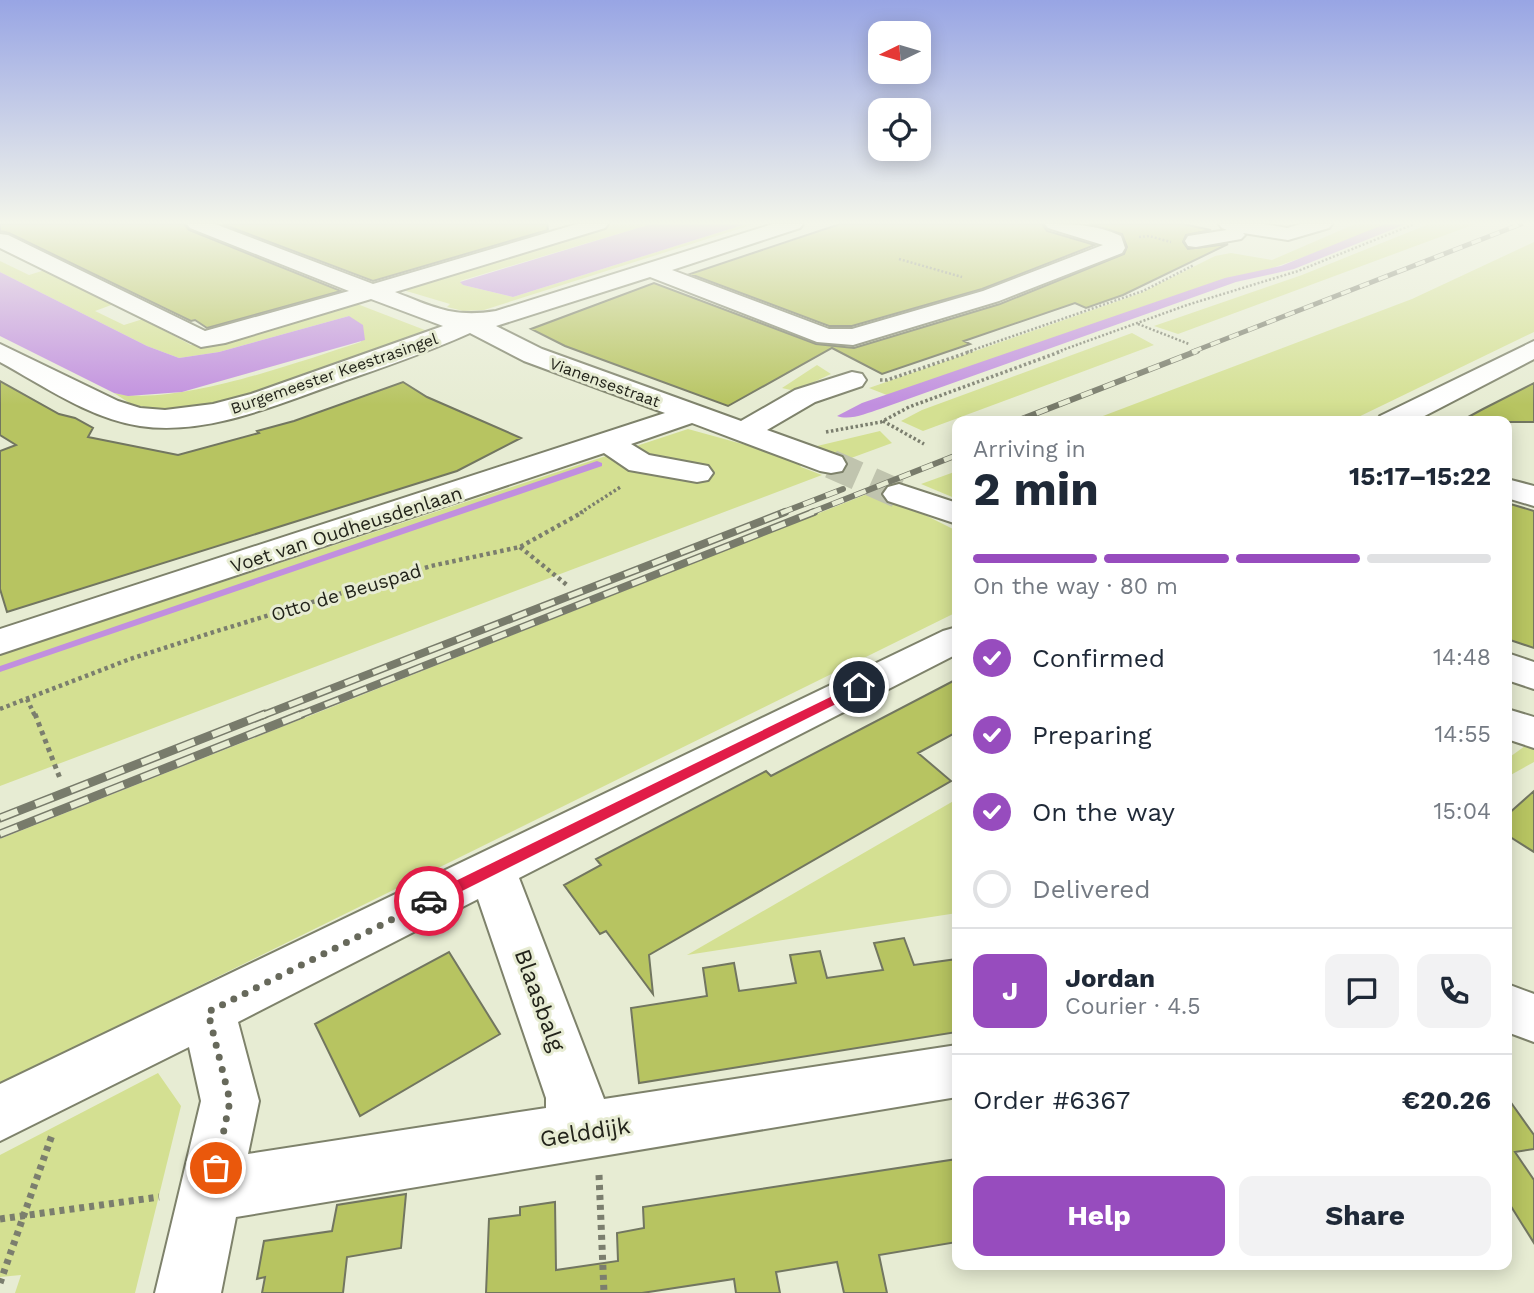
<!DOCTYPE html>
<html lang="en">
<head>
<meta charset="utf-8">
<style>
	:root { --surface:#fff; --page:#f2f2f3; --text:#1f2937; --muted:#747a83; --line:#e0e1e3; --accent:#974cbe }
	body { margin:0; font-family:"Work Sans",sans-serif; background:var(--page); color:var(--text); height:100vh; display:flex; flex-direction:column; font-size:26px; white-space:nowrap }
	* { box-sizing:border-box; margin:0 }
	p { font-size:23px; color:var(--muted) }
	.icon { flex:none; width:38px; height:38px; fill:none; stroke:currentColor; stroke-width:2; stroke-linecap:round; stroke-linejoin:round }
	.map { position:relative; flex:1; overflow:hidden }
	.details { position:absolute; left:952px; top:416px; width:560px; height:854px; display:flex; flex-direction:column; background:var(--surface); border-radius:14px; box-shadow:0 4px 18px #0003 }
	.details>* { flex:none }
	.needle { width:46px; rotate:265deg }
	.controls { position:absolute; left:868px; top:21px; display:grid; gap:14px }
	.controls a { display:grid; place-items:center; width:63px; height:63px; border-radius:14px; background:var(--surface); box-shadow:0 4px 18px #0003; font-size:35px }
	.pin { position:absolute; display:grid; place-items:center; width:60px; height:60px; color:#fff; margin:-30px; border:4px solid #fff; border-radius:50%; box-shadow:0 2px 7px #0007 }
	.courier { position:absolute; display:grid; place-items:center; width:70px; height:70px; margin:-35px; border:5px solid #e11d48; border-radius:50%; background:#fff; color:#222; box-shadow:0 2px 9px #0007 }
	.overview em { font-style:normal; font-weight:700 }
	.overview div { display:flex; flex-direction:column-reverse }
	.overview { display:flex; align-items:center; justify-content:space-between; height:119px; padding:0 21px }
	h1 { font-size:46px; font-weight:700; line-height:52px }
	.bar { display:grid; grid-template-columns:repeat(4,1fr); gap:10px 7px; align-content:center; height:84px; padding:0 21px }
	.bar i { height:9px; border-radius:5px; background:var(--line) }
	.bar .active { background:var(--accent) }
	.bar p { grid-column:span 4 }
	.line { display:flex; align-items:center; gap:18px; padding:0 21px; border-top:2px solid var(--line) }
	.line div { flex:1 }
	.round { display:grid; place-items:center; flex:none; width:74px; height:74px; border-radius:14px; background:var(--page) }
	ol { padding:0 21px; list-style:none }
	li { display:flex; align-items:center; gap:21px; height:77px }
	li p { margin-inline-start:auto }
	li .icon { padding:7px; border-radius:50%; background:var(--accent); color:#fff; stroke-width:4 }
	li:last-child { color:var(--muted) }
	li i { width:38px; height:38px; border:4px solid var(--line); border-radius:50% }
	.button { display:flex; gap:14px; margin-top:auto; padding:14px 21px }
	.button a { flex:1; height:80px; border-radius:14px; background:var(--accent); color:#fff; font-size:28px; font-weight:700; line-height:80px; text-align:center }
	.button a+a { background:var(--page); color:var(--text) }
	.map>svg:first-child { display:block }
	.green { fill:#d4e092 }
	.water { fill:#c18fdf }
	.building { fill:#b7c461; stroke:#727660; stroke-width:2 }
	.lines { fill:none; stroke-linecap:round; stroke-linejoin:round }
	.minor-tunnel { stroke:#c0c4ae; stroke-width:29; stroke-dasharray:29 15; stroke-linecap:butt }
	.minor-casing { stroke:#7e826b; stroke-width:4 }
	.path-far4 { stroke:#7b7e6e; stroke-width:2.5; stroke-dasharray:2 2; stroke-linecap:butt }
	.path-far3 { stroke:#7b7e6e; stroke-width:3.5; stroke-dasharray:2.5 2.5; stroke-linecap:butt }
	.path-far2 { stroke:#7b7e6e; stroke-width:4.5; stroke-dasharray:3.5 3.5; stroke-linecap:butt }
	.path-far1 { stroke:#7b7e6e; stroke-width:5; stroke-dasharray:4.5 4.5; stroke-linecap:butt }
	.path { stroke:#7b7e6e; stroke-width:7; stroke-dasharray:5 5; stroke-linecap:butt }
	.minor { fill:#fff; fill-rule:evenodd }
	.rail-far3-casing { stroke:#787b6b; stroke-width:5 }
	.rail-far2-casing { stroke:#787b6b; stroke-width:6 }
	.rail-far1-casing { stroke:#787b6b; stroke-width:8 }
	.rail-casing { stroke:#787b6b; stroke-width:9 }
	.rail-far3 { stroke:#e7ecd3; stroke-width:3.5; stroke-dasharray:10; stroke-linecap:butt }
	.rail-far2 { stroke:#e7ecd3; stroke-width:4.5; stroke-dasharray:12; stroke-linecap:butt }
	.rail-far1 { stroke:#e7ecd3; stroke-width:5; stroke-dasharray:15; stroke-linecap:butt }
	.rail { stroke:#e7ecd3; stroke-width:6; stroke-dasharray:19; stroke-linecap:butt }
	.route { fill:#e11d48 }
	.done { stroke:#67695b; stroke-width:7; stroke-dasharray:0 12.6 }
	.labels { text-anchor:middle; stroke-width:6; stroke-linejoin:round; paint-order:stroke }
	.far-street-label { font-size:16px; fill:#22231a; stroke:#e7ecd3 }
	.street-label { font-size:19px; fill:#22231a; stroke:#e7ecd3 }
	.near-street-label { font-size:23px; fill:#22231a; stroke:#e7ecd3 }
</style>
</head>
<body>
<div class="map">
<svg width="1534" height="1293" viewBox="0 0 1534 1293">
	<rect width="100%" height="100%" fill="#e7ecd3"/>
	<path class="green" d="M612,224H651L460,281L463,285L513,297L746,224H754L484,310L463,311L447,307L450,304L403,290L518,251Z
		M1355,224H1398L897,399L869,388L1141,293L1215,256L1231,253L1272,260Z
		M1429,224H1475L1178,334L1154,326L1302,275Z
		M1534,242V332L1348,422H1087L1412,299Z
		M0,261L29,275L48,269L114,304L95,311L124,325L143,319L191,345L211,344L352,302L430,332L241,399L184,409L157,410L131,404L114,393C177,407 297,362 361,342L349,316L219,352L179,358L147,346L0,272Z
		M1132,333L1154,345L923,431L901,421L922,410Z
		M817,365L831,374L795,391L782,388Z
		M688,429L796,459L801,467L822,475L0,786V655Z
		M880,431L892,443L843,461L813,447Z
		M957,471V499L921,484Z
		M867,494L925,515L957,531V612L0,1084V839Z
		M1525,746L1534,749V762L1507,777V759Z
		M957,799V913L687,955Z
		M158,1073L181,1106L135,1293H15L21,1275L0,1277V1155Z"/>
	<path class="water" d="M651,224H746L513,297L463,285L460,282Z
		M1385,224H1406L1294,269L1236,282L880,409C867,413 850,421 837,416L862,403L1225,278L1281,266Z
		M0,272L147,346L179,358L219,352L349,316L363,325L365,340L182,392L128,396L114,393L0,336Z
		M597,461L602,463V466L0,672V666Z"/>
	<path class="building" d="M0,224H184L189,230L341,291L207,328L195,320L191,321L9,233L0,231Z
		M222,224H547L548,230L373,281Z
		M840,224H1042L1047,231L1095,245L982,289L852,326H829L690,274Z
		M1089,224H1183L1211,230L1186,235L1183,242L1188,249L1228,244L1123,295L1086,308L1075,303L964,341L970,344L882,374L832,348L728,406L565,346L531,329L654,283L816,344L854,348L1000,304L1124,254L1127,247L1122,234Z
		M0,381L59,414L75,418L93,428L88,437L178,455L259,433L257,431L294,421L403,382L427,397L521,438L457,471L7,612L0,589V451L16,445L0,435Z
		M1534,383V422H1459L1483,409Z
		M1507,503L1534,511V648L1507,639Z
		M957,679V732L918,753L951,781L649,955L653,994L606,931L600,934L564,885L601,865L596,859L766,771L771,776Z
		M1534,791V852L1507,835V815Z
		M904,938L914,965L957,959V1032L639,1083L631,1008L707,996L703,968L734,963L739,991L768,987L796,983L790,955L820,951L827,978L883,970L874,943Z
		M449,952L500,1034L360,1116L315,1024Z
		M1507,1097L1534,1135V1149L1515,1152L1534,1180V1243L1507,1200Z
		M957,1159V1242L879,1255L887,1293H844L837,1262L776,1272L780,1293H736L734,1279L642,1293H486L489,1219L520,1215V1207L555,1202L556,1270L618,1261L617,1233L644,1228L643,1207Z
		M406,1194L401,1248L347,1257L343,1293H262L265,1277L257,1279L264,1241L332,1231L337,1205Z"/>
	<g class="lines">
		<path class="minor-tunnel" d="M831,464L899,494"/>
		<g class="minor-casing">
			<path id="minor" d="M187,224H215L373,284L577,224H608L605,228L395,292C433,307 453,318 496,311L773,224H803L800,228L672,270L829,329H852L983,291L1103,245L1048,228L1045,224C1071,224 1096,224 1121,236L1125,248L1122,253L999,301L853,345L817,342L650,277L496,326L542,349L741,421L795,390L852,372L862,374L866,380L862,386L815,402L767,430L842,457L846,464L842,471L831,473L820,471L692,423L631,444L649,455L708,466L713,473L708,480L697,482L629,470L604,453L0,654V629L665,413L524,361L470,333C428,352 384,367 341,382C278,404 208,436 140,426C89,418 44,386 0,362V344L118,401L140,408L165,410L213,404L251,394L443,326L371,299L225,343L201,347L0,248V234L8,235L205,331L349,291L190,228Z
				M1219,224H1264L1287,228L1301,224H1332L1329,228L1288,240L1243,233L1245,235L1241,239L1196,247L1188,246L1185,241L1188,236L1227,230L1222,228Z
				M1534,341V359L1413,422H1376L1380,416Z
				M1507,479L1534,486V506L1507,498Z
				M899,484L957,503V524L888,501L883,494L888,487Z
				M957,627V654L519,878L604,1099L957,1045V1097L236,1217L221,1293H155L201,1101L189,1047L0,1141V1084L943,631ZM478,899L546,1098V1108L248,1154L259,1101L238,1022Z
				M1507,653L1534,662V689L1507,680Z
				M1507,709L1534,717V748L1507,739Z
				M1507,984L1534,994V1042L1507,1032Z"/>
		</g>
		<path class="path-far4" d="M1139,237L1149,236L1171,242
			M899,259L962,277
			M1138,324L1189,344
			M967,352L1143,291L1194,265
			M1057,352L1187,305L1298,271L1414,224"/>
		<path class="path-far3" d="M880,380H887L972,351
			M883,421L924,444
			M826,432L881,422L909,407L1062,351
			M580,513L622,486"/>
		<path class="path-far2" d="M520,547L567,585
			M27,699L35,716
			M0,709L130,659L217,631L431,566L520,547L583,512"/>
		<path class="path-far1" d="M35,714L61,781"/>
		<path class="path" d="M599,1175L604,1293
			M0,1219L159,1197
			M0,1283L52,1135"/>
		<use href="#minor" class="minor"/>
		<g class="rail-far3-casing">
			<path id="rail-far3" d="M1192,352L1521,224"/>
		</g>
		<g class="rail-far2-casing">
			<path id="rail-far2" d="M1014,422L1197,351
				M781,513L843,489
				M810,513L957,455"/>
		</g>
		<g class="rail-far1-casing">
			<path id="rail-far1" d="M261,716L785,512
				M297,716L814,512"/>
		</g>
		<g class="rail-casing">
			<path id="rail" d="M0,818L265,714
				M0,834L302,714"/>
		</g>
		<use href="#rail-far3" class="rail-far3"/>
		<use href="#rail-far2" class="rail-far2"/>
		<use href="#rail-far1" class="rail-far1"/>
		<use href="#rail" class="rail"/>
	</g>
	<linearGradient id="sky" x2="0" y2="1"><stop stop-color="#98a5e4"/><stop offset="0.55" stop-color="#f4f6eb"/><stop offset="1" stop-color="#f4f6eb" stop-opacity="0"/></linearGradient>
	<rect width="1534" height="405" fill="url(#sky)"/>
	<path class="route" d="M859,683L865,687L864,690L434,905L429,907L421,901L423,897Z"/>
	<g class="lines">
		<path class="done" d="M216,1168L230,1101L208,1012L429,901"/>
	</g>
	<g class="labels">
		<g class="far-street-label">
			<text transform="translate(334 373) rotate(-19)" y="6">Burgemeester Keestrasingel</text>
			<text transform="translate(605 382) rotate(20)" y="6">Vianensestraat</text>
		</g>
		<g class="street-label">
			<text transform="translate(346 529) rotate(-18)" y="7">Voet van Oudheusdenlaan</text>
			<text transform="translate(346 592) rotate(-17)" y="7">Otto de Beuspad</text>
		</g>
		<g class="near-street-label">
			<text transform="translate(540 1000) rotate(70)" y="8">Blaasbalg</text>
			<text transform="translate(585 1132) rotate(-9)" y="8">Gelddijk</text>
		</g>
	</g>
</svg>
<div class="controls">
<a><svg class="needle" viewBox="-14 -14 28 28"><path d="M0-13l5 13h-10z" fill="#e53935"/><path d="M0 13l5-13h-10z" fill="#747a83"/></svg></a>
<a><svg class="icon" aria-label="locate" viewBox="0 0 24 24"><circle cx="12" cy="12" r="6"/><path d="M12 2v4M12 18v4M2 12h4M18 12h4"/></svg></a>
</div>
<div class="pin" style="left:216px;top:1168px;background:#ea580c"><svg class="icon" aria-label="bag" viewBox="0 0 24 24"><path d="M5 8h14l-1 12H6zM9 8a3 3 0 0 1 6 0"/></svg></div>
<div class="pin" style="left:859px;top:687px;background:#1f2937"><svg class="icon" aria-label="home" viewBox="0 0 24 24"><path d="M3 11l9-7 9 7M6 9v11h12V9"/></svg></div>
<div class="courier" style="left:429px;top:901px"><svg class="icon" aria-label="car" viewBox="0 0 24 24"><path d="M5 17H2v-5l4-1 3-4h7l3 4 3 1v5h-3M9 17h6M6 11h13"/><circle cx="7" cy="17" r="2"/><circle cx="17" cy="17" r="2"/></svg></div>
<section class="details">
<div class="overview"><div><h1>2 min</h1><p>Arriving in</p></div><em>15:17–15:22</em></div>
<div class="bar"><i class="active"></i><i class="active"></i><i class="active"></i><i></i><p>On the way · 80 m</p></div>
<ol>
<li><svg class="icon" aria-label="check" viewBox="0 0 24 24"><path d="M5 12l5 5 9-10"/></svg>Confirmed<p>14:48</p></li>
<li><svg class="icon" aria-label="check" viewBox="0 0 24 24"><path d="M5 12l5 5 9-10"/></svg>Preparing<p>14:55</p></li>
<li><svg class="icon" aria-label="check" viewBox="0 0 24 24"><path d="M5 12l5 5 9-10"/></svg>On the way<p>15:04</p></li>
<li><i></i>Delivered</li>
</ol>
<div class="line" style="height:126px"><b class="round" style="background:var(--accent);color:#fff">J</b><div><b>Jordan</b><p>Courier · 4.5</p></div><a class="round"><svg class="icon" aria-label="chat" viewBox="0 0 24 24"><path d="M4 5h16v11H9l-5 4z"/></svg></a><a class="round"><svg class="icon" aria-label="phone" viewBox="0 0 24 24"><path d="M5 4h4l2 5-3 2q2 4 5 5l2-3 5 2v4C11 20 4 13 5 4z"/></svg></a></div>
<div class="line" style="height:91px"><div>Order #6367</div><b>€20.26</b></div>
<div class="button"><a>Help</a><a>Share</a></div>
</section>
</div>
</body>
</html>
